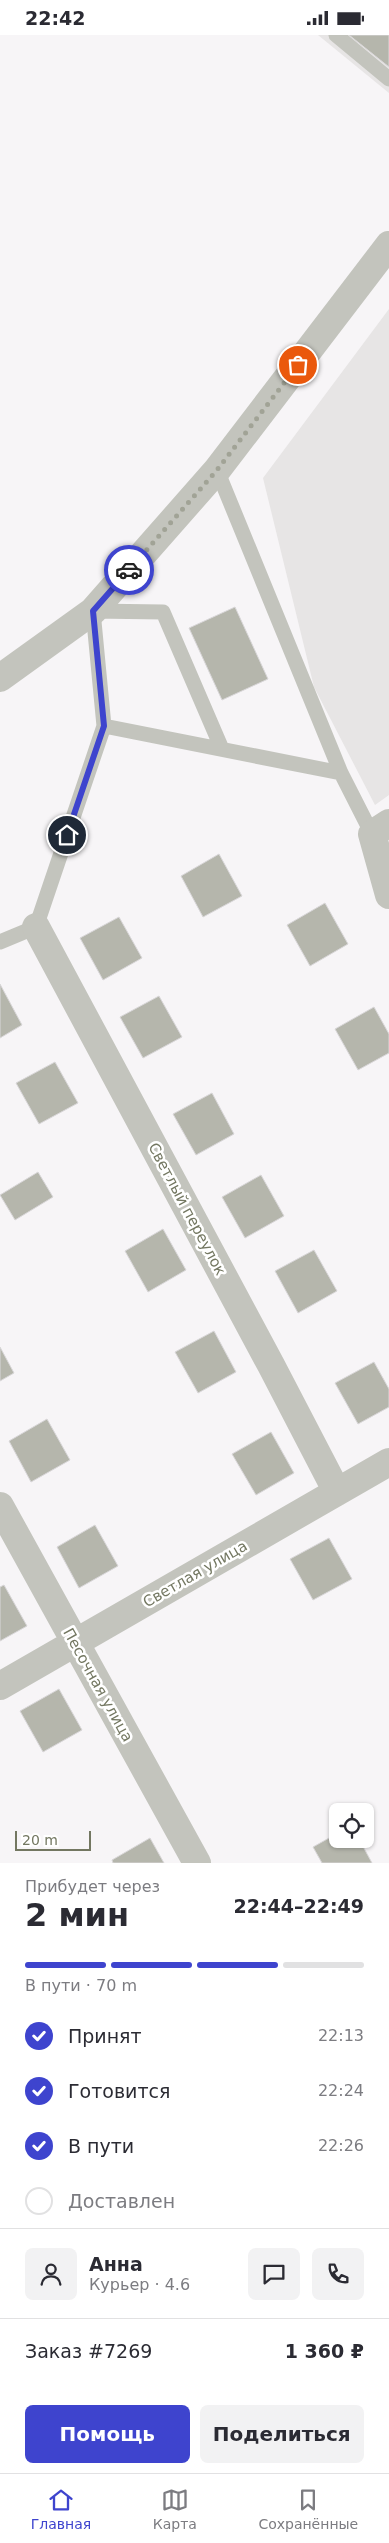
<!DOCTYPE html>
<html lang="ru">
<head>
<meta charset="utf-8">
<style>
	:root { --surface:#fff; --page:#f2f2f3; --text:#2b2b33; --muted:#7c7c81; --line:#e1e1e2; --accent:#3e44ce }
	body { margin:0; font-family:"DejaVu Sans",sans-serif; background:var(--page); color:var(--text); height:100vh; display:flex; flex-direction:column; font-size:19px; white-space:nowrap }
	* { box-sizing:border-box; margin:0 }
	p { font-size:16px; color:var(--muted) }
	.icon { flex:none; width:28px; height:28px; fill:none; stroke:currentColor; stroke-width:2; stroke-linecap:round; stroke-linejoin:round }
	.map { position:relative; height:1828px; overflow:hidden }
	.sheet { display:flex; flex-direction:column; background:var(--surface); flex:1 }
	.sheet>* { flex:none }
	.controls { position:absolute; left:329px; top:1768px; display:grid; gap:10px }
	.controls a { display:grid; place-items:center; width:45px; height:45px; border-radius:8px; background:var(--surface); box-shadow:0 1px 4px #0004; font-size:25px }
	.scale { position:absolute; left:15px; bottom:12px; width:76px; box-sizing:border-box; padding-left:5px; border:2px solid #737761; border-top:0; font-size:14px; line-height:18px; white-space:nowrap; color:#737761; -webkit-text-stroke:4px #fff; paint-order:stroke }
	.pin { position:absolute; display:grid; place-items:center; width:42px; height:42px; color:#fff; margin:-21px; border:2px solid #fff; border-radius:50%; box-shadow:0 1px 5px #0007 }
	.courier { position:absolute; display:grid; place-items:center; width:50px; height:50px; margin:-25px; border:4px solid #3e44ce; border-radius:50%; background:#fff; color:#222; box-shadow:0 1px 6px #0007 }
	.summary em { font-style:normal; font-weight:600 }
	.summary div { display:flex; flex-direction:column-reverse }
	.summary { display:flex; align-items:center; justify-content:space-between; height:85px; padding:0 25px }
	h1 { font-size:32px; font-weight:600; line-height:38px }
	.bar { display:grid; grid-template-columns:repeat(4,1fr); gap:8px 5px; align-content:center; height:60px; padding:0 25px }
	.bar i { height:6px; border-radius:4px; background:var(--line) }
	.bar .active { background:var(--accent) }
	.bar p { grid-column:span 4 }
	.line { display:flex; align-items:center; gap:12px; padding:0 25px; border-top:1px solid var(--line) }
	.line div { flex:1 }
	.round { display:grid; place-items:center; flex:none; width:52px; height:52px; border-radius:8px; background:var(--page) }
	ol { padding:0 25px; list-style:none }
	li { display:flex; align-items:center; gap:15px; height:55px }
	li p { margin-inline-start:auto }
	li .icon { padding:5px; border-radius:50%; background:var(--accent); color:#fff; stroke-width:4 }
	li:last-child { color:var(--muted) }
	li i { width:28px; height:28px; border:2px solid var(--line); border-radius:50% }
	.primary-button { display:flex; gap:10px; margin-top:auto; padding:10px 25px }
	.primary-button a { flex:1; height:58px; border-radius:8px; background:var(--accent); color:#fff; font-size:20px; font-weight:600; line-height:58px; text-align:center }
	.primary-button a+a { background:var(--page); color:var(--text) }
	.status { display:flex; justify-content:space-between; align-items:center; height:35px; padding:0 25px; background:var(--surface); direction:ltr }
	.status svg { height:14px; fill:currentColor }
	.dock { display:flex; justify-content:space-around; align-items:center; height:70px; border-top:1px solid var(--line); background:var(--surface); font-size:14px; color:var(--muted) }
	.dock a { display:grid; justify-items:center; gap:2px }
	.dock .active { color:var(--accent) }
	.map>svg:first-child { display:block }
	.built { fill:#e7e5e5 }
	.building { fill:#b5b6ac; stroke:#d9d7d9 }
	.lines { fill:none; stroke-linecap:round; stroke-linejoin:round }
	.service { stroke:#c3c4bd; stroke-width:15 }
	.minor { stroke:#c3c4bd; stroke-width:28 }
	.done { stroke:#a1a396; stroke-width:5; stroke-dasharray:0 9 }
	.route { stroke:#3e44ce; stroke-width:6 }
	.labels { text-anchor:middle; stroke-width:5; stroke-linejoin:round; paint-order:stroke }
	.street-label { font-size:15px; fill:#737761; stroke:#fff }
</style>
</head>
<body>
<div class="status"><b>22:42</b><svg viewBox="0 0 49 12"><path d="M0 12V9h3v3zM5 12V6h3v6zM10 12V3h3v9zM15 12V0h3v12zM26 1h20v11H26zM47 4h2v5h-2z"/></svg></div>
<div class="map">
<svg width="389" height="1828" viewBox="0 0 389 1828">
	<rect width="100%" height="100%" fill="#f7f5f7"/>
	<path class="built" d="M318,0H389V58Z
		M389,274V760L375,770L314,652L263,443Z"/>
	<path class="building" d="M349,0H389V32Z
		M235,572L268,644L222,665L189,593Z
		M219,819L242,861L203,882L181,841Z
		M325,868L348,909L310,931L287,890Z
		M119,882L142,923L103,945L80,903Z
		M0,949L22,990L0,1003Z
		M159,961L182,1002L143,1023L120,982Z
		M374,972L389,999V1018L358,1035L335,994Z
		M55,1027L78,1068L39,1089L16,1048Z
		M212,1058L234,1099L196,1120L173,1079Z
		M38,1137L53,1162L15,1185L0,1160Z
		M261,1140L284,1181L245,1203L222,1162Z
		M163,1194L186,1235L148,1257L125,1216Z
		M314,1215L337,1256L298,1278L275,1236Z
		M214,1296L236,1337L198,1358L175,1317Z
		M0,1312L14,1338L0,1346Z
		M374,1327L389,1354V1372L358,1389L335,1348Z
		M47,1384L70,1425L31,1447L9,1406Z
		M271,1397L294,1438L256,1460L232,1419Z
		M95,1490L118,1531L79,1553L57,1512Z
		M329,1503L352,1544L313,1565L290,1524Z
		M4,1550L27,1591L0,1606V1552Z
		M59,1654L82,1695L43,1717L20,1676Z
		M338,1798V1804H359L372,1828H322L313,1812Z
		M150,1803L164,1828H113L112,1825Z"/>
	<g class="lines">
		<path class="service" d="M336,0L389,44
			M217,435L341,738L372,799
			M104,691L341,738
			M0,907L36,892L104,691L93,576L163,577L222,714"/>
		<path class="minor" d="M0,643L93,576L217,435L389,210
			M389,788L372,799L389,860
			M36,892L271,1330L337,1457
			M0,1471L197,1828
			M0,1651L389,1427"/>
	</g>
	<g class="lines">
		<path class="done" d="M129,535L217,435L298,330"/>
		<path class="route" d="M67,800L104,691L93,576L129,535"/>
	</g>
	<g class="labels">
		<g class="street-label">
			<text transform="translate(187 1174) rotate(62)" y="5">Светлый переулок</text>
			<text transform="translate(195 1539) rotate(-30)" y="5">Светлая улица</text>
			<text transform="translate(98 1650) rotate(61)" y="5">Песочная улица</text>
		</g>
	</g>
</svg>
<div class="controls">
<a><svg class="icon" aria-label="locate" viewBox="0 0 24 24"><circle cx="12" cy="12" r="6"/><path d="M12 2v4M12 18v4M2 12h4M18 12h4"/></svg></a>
</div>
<div class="scale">20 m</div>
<div class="pin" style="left:298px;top:330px;background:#ea580c"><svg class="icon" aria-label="bag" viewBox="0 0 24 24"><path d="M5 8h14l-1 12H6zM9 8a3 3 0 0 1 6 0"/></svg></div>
<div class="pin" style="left:67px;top:800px;background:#1f2937"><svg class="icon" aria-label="home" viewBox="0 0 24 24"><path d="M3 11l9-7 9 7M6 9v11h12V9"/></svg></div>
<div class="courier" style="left:129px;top:535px"><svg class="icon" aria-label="car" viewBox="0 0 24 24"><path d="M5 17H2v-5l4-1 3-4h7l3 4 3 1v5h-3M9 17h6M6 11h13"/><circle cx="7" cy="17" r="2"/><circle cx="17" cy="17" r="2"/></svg></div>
</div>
<section class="sheet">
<div class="summary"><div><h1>2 мин</h1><p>Прибудет через</p></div><em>22:44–22:49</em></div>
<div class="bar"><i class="active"></i><i class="active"></i><i class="active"></i><i></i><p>В пути · 70 m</p></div>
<ol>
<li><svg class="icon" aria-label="check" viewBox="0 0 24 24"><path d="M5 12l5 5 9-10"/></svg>Принят<p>22:13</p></li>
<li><svg class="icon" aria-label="check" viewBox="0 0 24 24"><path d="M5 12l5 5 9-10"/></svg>Готовится<p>22:24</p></li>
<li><svg class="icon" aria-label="check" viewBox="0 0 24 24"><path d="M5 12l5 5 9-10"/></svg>В пути<p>22:26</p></li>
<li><i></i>Доставлен</li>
</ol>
<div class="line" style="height:90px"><a class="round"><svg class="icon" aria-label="person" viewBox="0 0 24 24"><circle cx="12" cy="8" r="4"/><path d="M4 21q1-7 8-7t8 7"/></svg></a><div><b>Анна</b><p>Курьер · 4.6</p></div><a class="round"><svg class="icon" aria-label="chat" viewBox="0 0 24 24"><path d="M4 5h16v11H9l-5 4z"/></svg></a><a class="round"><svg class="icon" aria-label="phone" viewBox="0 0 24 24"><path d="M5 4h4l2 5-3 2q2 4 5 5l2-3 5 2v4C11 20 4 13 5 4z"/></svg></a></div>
<div class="line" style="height:65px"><div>Заказ #7269</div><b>1 360 ₽</b></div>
<div class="primary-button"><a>Помощь</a><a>Поделиться</a></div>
</section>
<nav class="dock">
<a class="active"><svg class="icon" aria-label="home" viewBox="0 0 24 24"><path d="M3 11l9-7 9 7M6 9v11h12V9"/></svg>Главная</a>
<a><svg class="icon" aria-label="map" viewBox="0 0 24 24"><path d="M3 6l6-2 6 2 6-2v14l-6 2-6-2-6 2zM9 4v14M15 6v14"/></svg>Карта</a>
<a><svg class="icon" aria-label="saved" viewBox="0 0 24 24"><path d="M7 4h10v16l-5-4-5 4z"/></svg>Сохранённые</a>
</nav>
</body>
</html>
